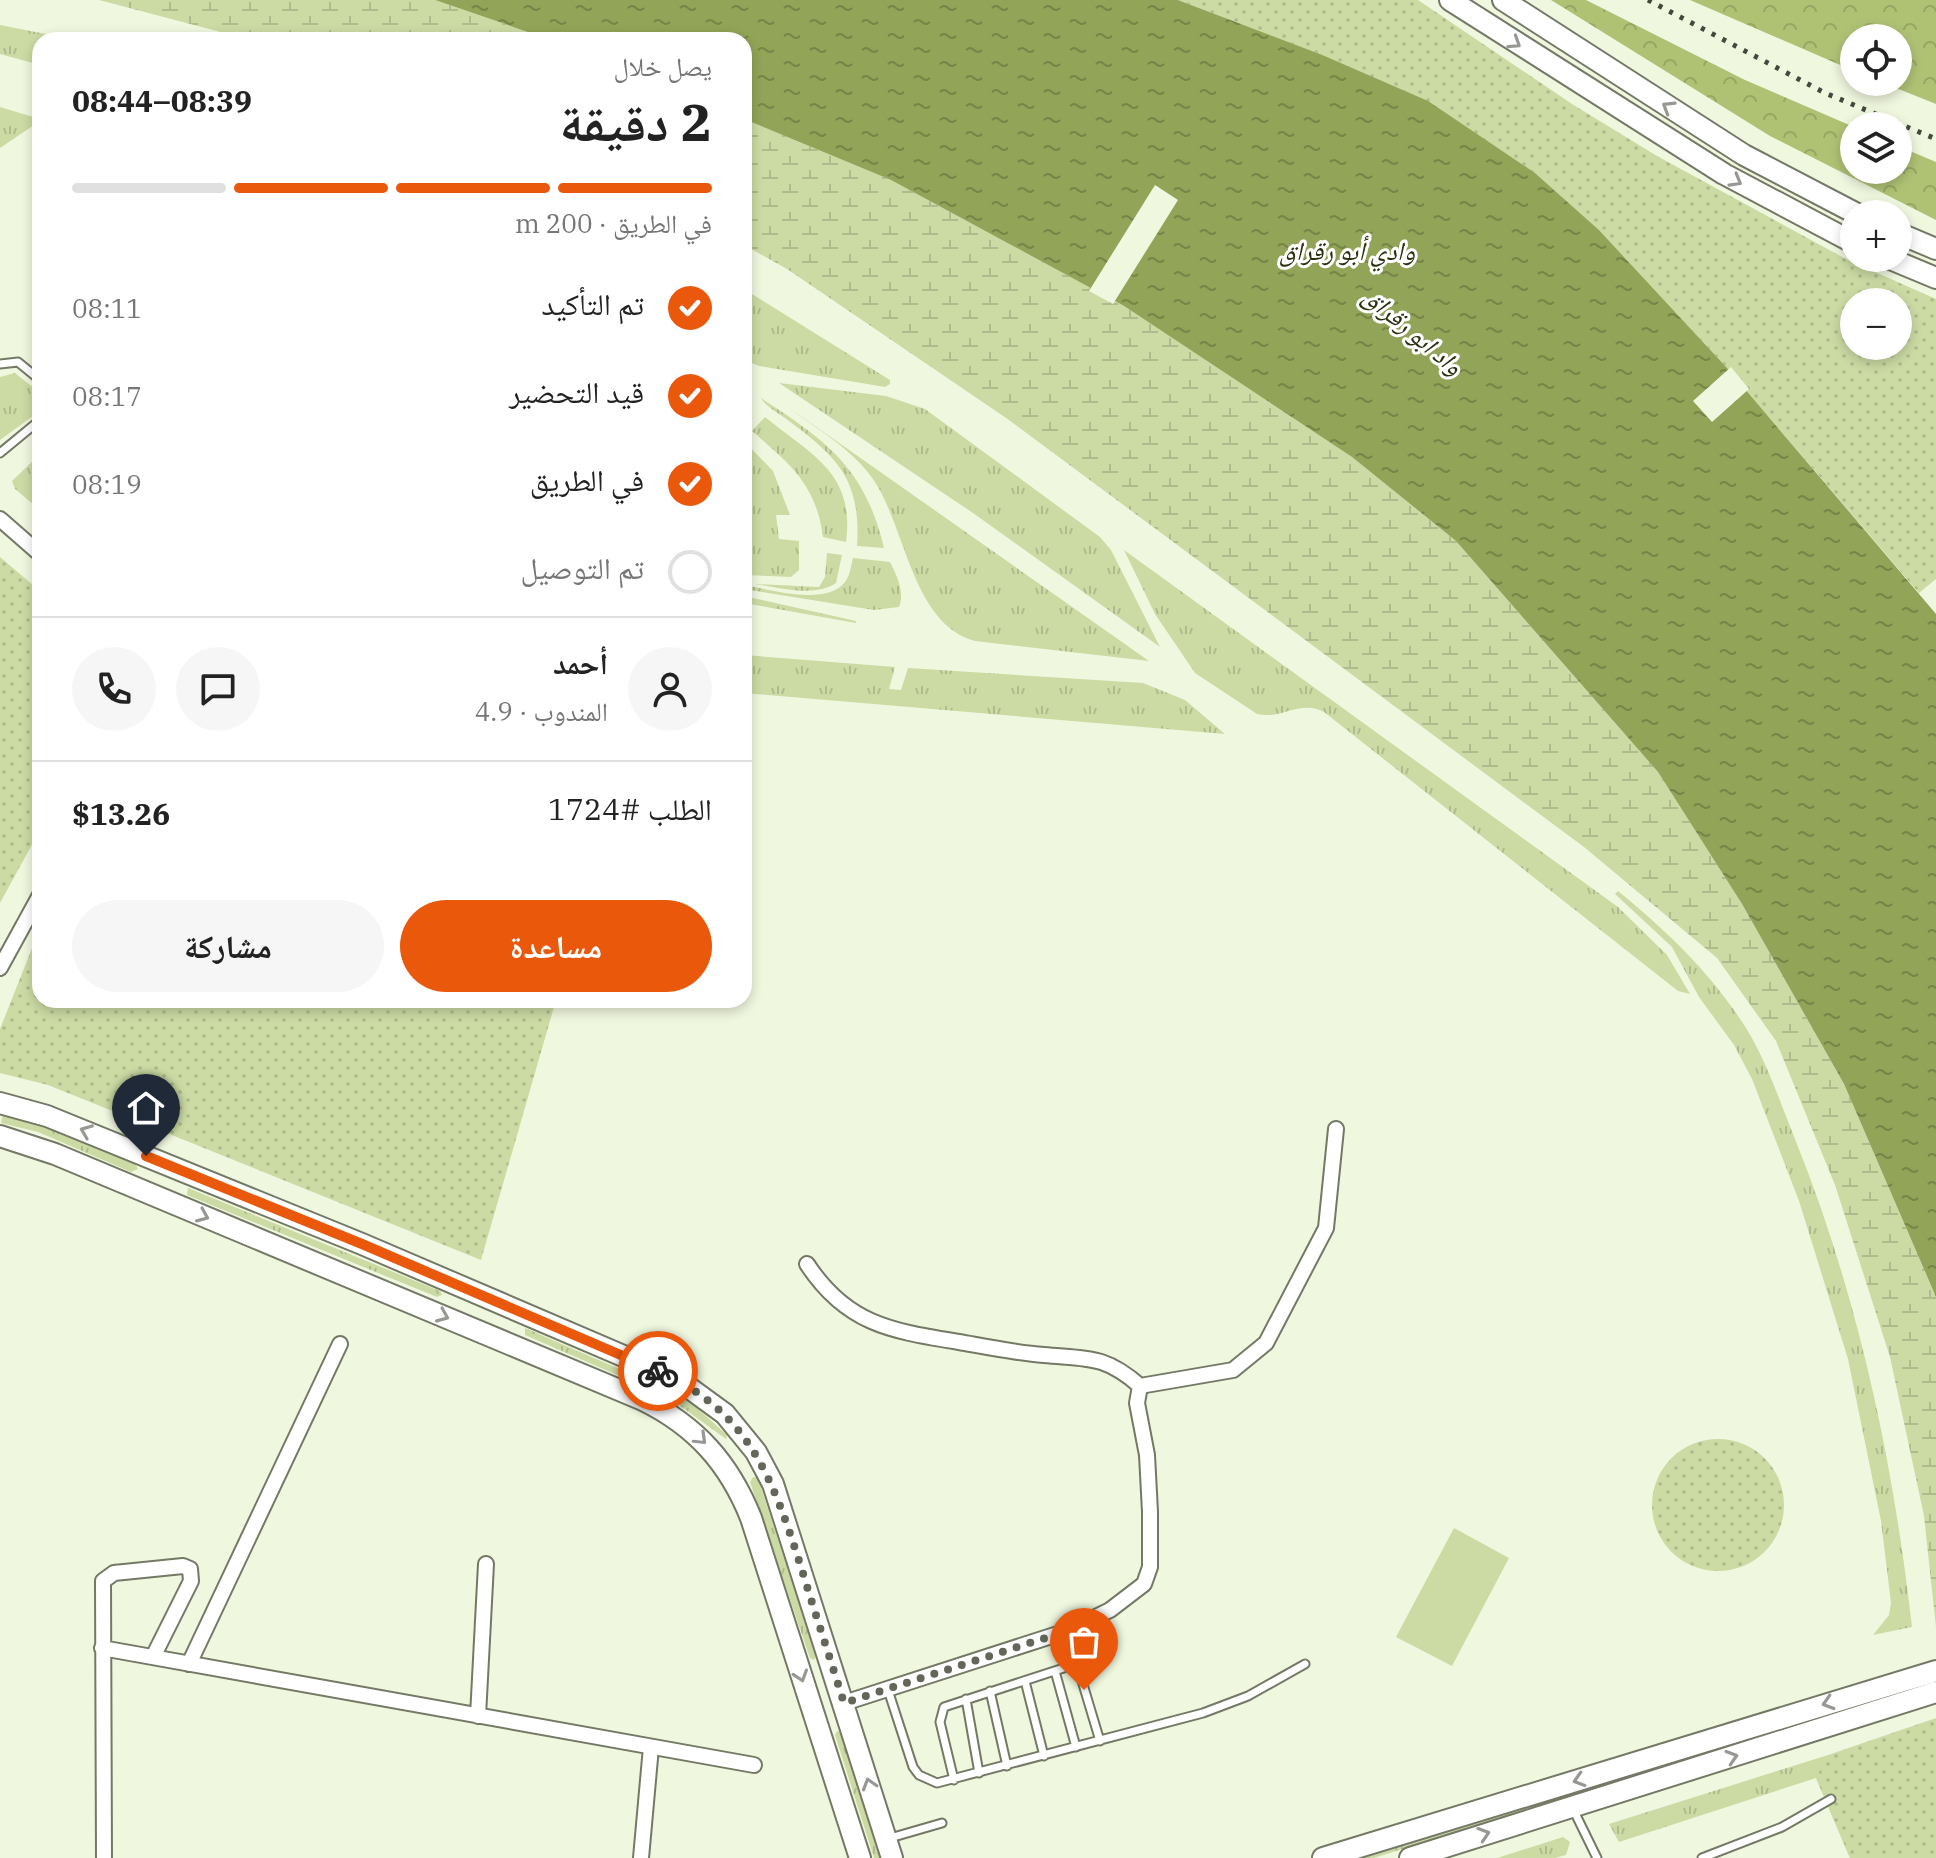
<!DOCTYPE html>
<html lang="ar">
<head>
<meta charset="utf-8">
<style>
	:root { --surface:#fff; --page:#f6f6f6; --text:#222; --muted:#767676; --line:#e0e0e0; --accent:#ea580c }
	body { margin:0; font-family:"IBM Plex Serif","Noto Naskh Arabic",serif; background:var(--page); color:var(--text); direction:rtl; height:100vh; display:flex; flex-direction:column; font-size:30px; white-space:nowrap }
	* { box-sizing:border-box; margin:0 }
	p { font-size:26px; color:var(--muted) }
	.icon { flex:none; width:44px; height:44px; fill:none; stroke:currentColor; stroke-width:2; stroke-linecap:round; stroke-linejoin:round }
	.map { position:relative; flex:1; overflow:hidden; direction:ltr }
	.panel { position:absolute; left:32px; top:32px; width:720px; height:976px; display:flex; flex-direction:column; background:var(--surface); border-radius:24px; box-shadow:0 4px 12px #0003; direction:rtl }
	.panel>* { flex:none }
	.tools { position:absolute; left:1840px; top:24px; display:grid; gap:16px }
	.tools a { display:grid; place-items:center; width:72px; height:72px; border-radius:50%; background:var(--surface); box-shadow:0 4px 12px #0003; font-size:40px }
	.pin { position:absolute; display:grid; place-items:center; width:68px; height:68px; color:#fff; margin:-82px -34px; border-radius:50% 50% 50% 0; rotate:-45deg; box-shadow:0 0 8px #0007 }
	.pin .icon { rotate:45deg }
	.courier { position:absolute; display:grid; place-items:center; width:80px; height:80px; margin:-40px; border:6px solid #ea580c; border-radius:50%; background:#fff; color:#222; box-shadow:0 2px 10px #0007 }
	.head em { font-style:normal; font-weight:700 }
	.head div { display:flex; flex-direction:column-reverse }
	.head { display:flex; align-items:center; justify-content:space-between; height:136px; padding:0 40px }
	h1 { font-size:52px; font-weight:700; line-height:60px }
	.bar { display:grid; grid-template-columns:repeat(4,1fr); gap:12px 8px; align-content:center; height:96px; padding:0 40px }
	.bar i { height:10px; border-radius:6px; background:var(--line) }
	.bar .on { background:var(--accent) }
	.bar p { grid-column:span 4 }
	.line { display:flex; align-items:center; gap:20px; padding:0 40px; border-top:2px solid var(--line) }
	.line div { flex:1 }
	.round { display:grid; place-items:center; flex:none; width:84px; height:84px; border-radius:42px; background:var(--page) }
	ol { padding:0 40px; list-style:none }
	li { display:flex; align-items:center; gap:24px; height:88px }
	li p { margin-inline-start:auto }
	li .icon { padding:8px; border-radius:50%; background:var(--accent); color:#fff; stroke-width:4 }
	li:last-child { color:var(--muted) }
	li i { width:44px; height:44px; border:4px solid var(--line); border-radius:50% }
	.action { display:flex; gap:16px; margin-top:auto; padding:16px 40px }
	.action a { flex:1; height:92px; border-radius:48px; background:var(--accent); color:#fff; font-size:32px; font-weight:700; line-height:92px; text-align:center }
	.action a+a { background:var(--page); color:var(--text) }
	.map>svg:first-child { display:block }
	.grass { fill:url(#grass-tufts) }
	.forest { fill:url(#forest-crowns) }
	.wetland { fill:url(#wetland-marsh) }
	.park { fill:url(#park-dots); fill-rule:evenodd }
	.pitch { fill:#ccdba4 }
	.water { fill:url(#water-ripples) }
	.pier { fill:#f0f7df }
	.lines { fill:none; stroke-linecap:round; stroke-linejoin:round }
	.lane-casing { stroke:#747965; stroke-width:11 }
	.street-casing { stroke:#747965; stroke-width:18 }
	.secondary-casing { stroke:#747965; stroke-width:24 }
	.lane { stroke:#fff; stroke-width:7 }
	.street { stroke:#fff; stroke-width:14 }
	.secondary { stroke:#fff; stroke-width:20 }
	.rail { stroke:#45483d; stroke-width:5; stroke-dasharray:4 8; stroke-linecap:butt }
	.oneway { stroke:#979894 }
	.done { stroke:#636759; stroke-width:8; stroke-dasharray:0 14.4 }
	.route { stroke:#ea580c; stroke-width:10 }
	.labels { text-anchor:middle; stroke-width:6; stroke-linejoin:round; paint-order:stroke }
	.water-label { font-size:26px; font-style:italic; fill:#2a310f; stroke:#fff }
</style>
</head>
<body>
<div class="map">
<svg width="1936" height="1858" viewBox="0 0 1936 1858">
	<defs>
		<pattern id="grass-tufts" width="24" height="20" patternUnits="userSpaceOnUse" patternTransform="scale(2)"><rect width="24" height="20" fill="#ccdba4"/><path d="M3 7l-1-3M5 7V3M7 7l1-3M15 17l-1-3M17 17v-4M19 17l1-3" fill="none" stroke="#aebb8c"/></pattern>
		<pattern id="forest-crowns" width="20" height="18" patternUnits="userSpaceOnUse" patternTransform="scale(2)"><rect width="20" height="18" fill="#afc274"/><path d="M2 6a3 3 0 1 1 6 0M12 15a3 3 0 1 1 6 0" fill="none" stroke="#96a663"/></pattern>
		<pattern id="wetland-marsh" width="20" height="14" patternUnits="userSpaceOnUse" patternTransform="scale(2)"><rect width="20" height="14" fill="#ccdba4"/><path d="M1 5h8M5 5V1M11 12h8M15 12V8" fill="none" stroke="#aebb8c"/></pattern>
		<pattern id="park-dots" width="8" height="8" patternUnits="userSpaceOnUse" patternTransform="scale(2)"><rect width="8" height="8" fill="#ccdba4"/><path d="M2 2h.1M6 6h.1" fill="none" stroke="#aebb8c" stroke-width="1.8" stroke-linecap="round"/></pattern>
		<pattern id="water-ripples" width="26" height="14" patternUnits="userSpaceOnUse" patternTransform="scale(2)"><rect width="26" height="14" fill="#92a457"/><path d="M2 4q2-2 4 0t4 0M15 11q2-2 4 0t4 0" fill="none" stroke="#768547"/></pattern>
	</defs>
	<rect width="100%" height="100%" fill="#f0f7df"/>
	<path class="grass" d="M0,25L76,40H40V65L0,54Z
		M0,107L40,119V121L0,148Z
		M744,289L890,380V384L885,387L759,366L744,360Z
		M15,373L40,393V411L0,440V377Z
		M779,383L886,396L925,409L1100,537L1111,550L1160,647L973,513Z
		M761,398C827,441 865,468 884,548L857,546C861,481 839,458 789,421C780,414 765,406 761,398Z
		M788,407L1149,661L975,641C912,624 906,527 873,479C852,449 817,429 788,407Z
		M765,417C813,456 855,473 846,542L823,537C816,484 790,464 752,431Z
		M744,441L773,471L790,515H776L779,539L799,541V570L791,577L744,575Z
		M40,454V510L15,489L12,481Z
		M1124,550L1618,907L1667,955L1690,994L1678,991L1324,712C1300,699 1281,720 1257,714L1195,673L1155,614Z
		M827,553L842,555L836,583C814,598 778,587 754,584L819,587L825,577Z
		M853,558L890,562C897,576 905,592 899,607L874,610L744,589V585C770,589 825,607 845,582C850,576 851,566 853,558Z
		M744,596L856,621V623L744,603Z
		M744,655L895,667L889,689L901,690L908,668L1143,683L1185,700L1225,734L744,693Z
		M1618,891C1667,931 1712,974 1746,1028C1767,1062 1780,1102 1795,1139C1858,1295 1893,1460 1912,1627L1873,1635L1889,1615L1891,1603L1881,1521L1848,1359L1799,1201L1752,1079L1734,1045L1699,997L1672,947L1615,894Z
		M3,1114L31,1121L135,1164L138,1169L131,1172L38,1132L1,1123Z
		M188,1188L440,1291L442,1295L437,1297L187,1195Z
		M525,1328L670,1391L697,1408L727,1435L726,1439L668,1397L525,1335Z
		M753,1477L758,1478L816,1656L814,1660L810,1658L750,1482Z
		M1873,1700L1374,1858H1355Z
		M837,1731L842,1733L882,1858H874L835,1735Z
		M1828,1755L1872,1858H1850L1816,1778L1619,1842L1609,1824Z
		M1563,1837L1570,1842L1566,1855L1555,1858H1497Z"/>
	<path class="forest" d="M1551,0H1586L1745,80L1854,127V170H1898V146L1936,162V220L1770,136Z
		M1690,0H1936V104L1881,82H1898V38H1854V71Z"/>
	<path class="wetland" d="M99,0H435L551,40H251Z
		M744,119L891,180L1124,306L1352,457L1456,541L1658,772L1742,904L1844,1084L1936,1297V1627L1924,1516L1890,1357L1835,1185L1776,1041L1717,958L1584,847L1009,420L787,269L744,245Z"/>
	<path class="park" d="M1178,0H1418L1572,104L1657,156L1846,259L1936,299V579L1919,593L1728,369L1599,230L1535,173L1320,54ZM1854,302H1898V346H1854Z
		M0,557L40,591V830L0,903Z
		M40,928V1000H556L481,1260L48,1085L0,1073V1029Z
		M1652 1505a66 66 0 1 1 132 0a66 66 0 1 1-132 0Z
		M1936,1718V1858H1850L1816,1778L1828,1755Z"/>
	<path class="pitch" d="M1454,1528L1509,1558L1452,1666L1396,1637Z"/>
	<path class="water" d="M435,0H1178L1320,54L1428,101L1535,173L1599,230L1728,369L1936,614V1297L1844,1084L1742,904L1658,772L1456,541L1352,457L1124,306L891,180L744,119V40H551Z"/>
	<path class="pier" d="M1155,185L1178,200L1113,304L1089,291Z
		M1731,367L1749,389L1712,422L1693,401Z"/>
	<g class="lines">
		<g class="lane-casing">
			<path id="lane" d="M0,364L18,362L40,380
				M0,453L40,420
				M1067,1631L1100,1741
				M1055,1671L1076,1747
				M1025,1681L1044,1756
				M888,1690L913,1767L919,1775L937,1783L1203,1713L1248,1696L1305,1664
				M990,1691L1007,1766
				M966,1699L979,1773
				M954,1780L940,1722L944,1707L1076,1664
				M1573,1809L1597,1858
				M890,1838L942,1823
				M1702,1858L1782,1827L1831,1799"/>
		</g>
		<g class="street-casing">
			<path id="street" d="M0,519L40,554
				M0,968L40,895
				M807,1264C847,1325 892,1331 959,1342C987,1347 1016,1353 1044,1355C1088,1359 1105,1355 1140,1386
				M102,1648L754,1765
				M189,1664L340,1344
				M844,1703L1067,1631L1110,1610L1144,1584L1150,1567V1512L1147,1455L1137,1403L1140,1386L1233,1370L1266,1343L1326,1228L1336,1129
				M478,1716L486,1564
				M104,1858L103,1581L114,1573L183,1566L190,1569L191,1581L153,1657
				M641,1858L651,1747"/>
		</g>
		<g class="secondary-casing">
			<path id="secondary" d="M1450,0L1724,174L1854,243
				M1503,0L1744,155L1857,214
				M1898,233L1936,249
				M1888,258L1936,278
				M0,1103L47,1116L362,1244L677,1379L725,1414L756,1452L773,1484L892,1858
				M0,1136L55,1154L643,1400C696,1426 729,1463 751,1518L860,1858
				M1323,1858L1936,1671
				M1410,1858L1936,1692"/>
		</g>
		<use href="#lane" class="lane"/>
		<use href="#street" class="street"/>
		<use href="#secondary" class="secondary"/>
		<path class="rail" d="M1648,0L1825,93L1936,139"/>
	</g>
	<defs><path id="oneway-chevron" d="M-2-3.5L2.5 0L-2 3.5" fill="none" stroke-width="1.6" stroke-linecap="round" stroke-linejoin="round" transform="scale(2)"/></defs>
	<g class="oneway">
		<use href="#oneway-chevron" transform="translate(1515 43) rotate(33)"/>
		<use href="#oneway-chevron" transform="translate(1668 107) rotate(-148)"/>
		<use href="#oneway-chevron" transform="translate(1736 181) rotate(30)"/>
		<use href="#oneway-chevron" transform="translate(86 1131) rotate(-158)"/>
		<use href="#oneway-chevron" transform="translate(203 1216) rotate(23)"/>
		<use href="#oneway-chevron" transform="translate(443 1316) rotate(23)"/>
		<use href="#oneway-chevron" transform="translate(701 1439) rotate(44)"/>
		<use href="#oneway-chevron" transform="translate(801 1676) rotate(72)"/>
		<use href="#oneway-chevron" transform="translate(1828 1703) rotate(163)"/>
		<use href="#oneway-chevron" transform="translate(1732 1757) rotate(-17)"/>
		<use href="#oneway-chevron" transform="translate(1579 1780) rotate(163)"/>
		<use href="#oneway-chevron" transform="translate(869 1784) rotate(-107)"/>
		<use href="#oneway-chevron" transform="translate(1484 1834) rotate(-18)"/>
	</g>
	<g class="lines">
		<path class="done" d="M658,1371C749,1411 773,1479 801,1567C815,1613 830,1658 844,1703L1067,1631L1084,1690"/>
		<path class="route" d="M146,1156L362,1244L658,1371"/>
	</g>
	<g class="labels">
		<g class="water-label">
			<text x="1347" y="260">وادي أبو رقراق</text>
			<text transform="translate(1413 331) rotate(40)" y="9">واد ابو رقراق</text>
		</g>
	</g>
</svg>
<div class="tools">
<a><svg class="icon" aria-label="locate" viewBox="0 0 24 24"><circle cx="12" cy="12" r="6"/><path d="M12 2v4M12 18v4M2 12h4M18 12h4"/></svg></a>
<a><svg class="icon" aria-label="layers" viewBox="0 0 24 24"><path d="M12 4l9 5-9 5-9-5zM3 14l9 5 9-5"/></svg></a>
<a>+</a>
<a>−</a>
</div>
<div class="pin" style="left:1084px;top:1690px;background:#ea580c"><svg class="icon" aria-label="bag" viewBox="0 0 24 24"><path d="M5 8h14l-1 12H6zM9 8a3 3 0 0 1 6 0"/></svg></div>
<div class="pin" style="left:146px;top:1156px;background:#1f2937"><svg class="icon" aria-label="home" viewBox="0 0 24 24"><path d="M3 11l9-7 9 7M6 9v11h12V9"/></svg></div>
<div class="courier" style="left:658px;top:1371px"><svg class="icon" aria-label="bike" viewBox="0 0 24 24"><circle cx="6" cy="16" r="4"/><circle cx="18" cy="16" r="4"/><path d="M6 16l4-8h5l3 8M10 8l3 8H6M13 5h3"/></svg></div>
<section class="panel">
<div class="head"><div><h1>2 دقيقة</h1><p>يصل خلال</p></div><em>08:39–08:44</em></div>
<div class="bar"><i class="on"></i><i class="on"></i><i class="on"></i><i></i><p>في الطريق · 200 m</p></div>
<ol>
<li><svg class="icon" aria-label="check" viewBox="0 0 24 24"><path d="M5 12l5 5 9-10"/></svg>تم التأكيد<p>08:11</p></li>
<li><svg class="icon" aria-label="check" viewBox="0 0 24 24"><path d="M5 12l5 5 9-10"/></svg>قيد التحضير<p>08:17</p></li>
<li><svg class="icon" aria-label="check" viewBox="0 0 24 24"><path d="M5 12l5 5 9-10"/></svg>في الطريق<p>08:19</p></li>
<li><i></i>تم التوصيل</li>
</ol>
<div class="line" style="height:144px"><a class="round"><svg class="icon" aria-label="person" viewBox="0 0 24 24"><circle cx="12" cy="8" r="4"/><path d="M4 21q1-7 8-7t8 7"/></svg></a><div><b>أحمد</b><p>المندوب · 4.9</p></div><a class="round"><svg class="icon" aria-label="chat" viewBox="0 0 24 24"><path d="M4 5h16v11H9l-5 4z"/></svg></a><a class="round"><svg class="icon" aria-label="phone" viewBox="0 0 24 24"><path d="M5 4h4l2 5-3 2q2 4 5 5l2-3 5 2v4C11 20 4 13 5 4z"/></svg></a></div>
<div class="line" style="height:104px"><div>الطلب #1724</div><b>$13.26</b></div>
<div class="action"><a>مساعدة</a><a>مشاركة</a></div>
</section>
</div>
</body>
</html>
